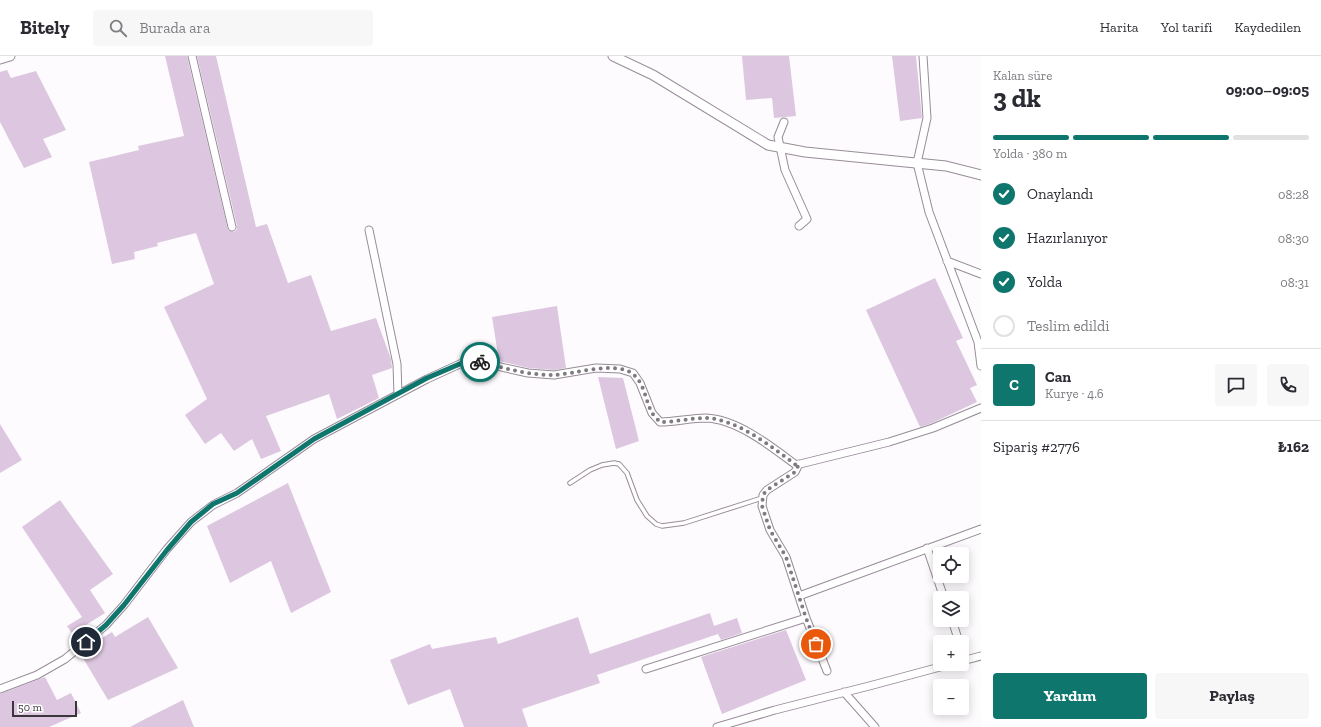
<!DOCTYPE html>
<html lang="tr">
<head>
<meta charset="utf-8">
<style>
	:root { --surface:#fff; --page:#f7f7f7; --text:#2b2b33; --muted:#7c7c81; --line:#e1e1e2; --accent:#0f766e }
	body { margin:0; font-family:"Zilla Slab",serif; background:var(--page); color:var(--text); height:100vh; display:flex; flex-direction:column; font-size:15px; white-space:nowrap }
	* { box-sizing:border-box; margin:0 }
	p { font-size:13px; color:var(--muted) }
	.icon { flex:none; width:22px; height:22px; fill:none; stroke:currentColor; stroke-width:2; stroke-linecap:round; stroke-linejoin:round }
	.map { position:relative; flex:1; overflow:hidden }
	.sheet { display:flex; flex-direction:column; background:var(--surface); width:340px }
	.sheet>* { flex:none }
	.controls { position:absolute; left:933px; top:491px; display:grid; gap:8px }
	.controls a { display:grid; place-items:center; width:36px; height:36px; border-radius:4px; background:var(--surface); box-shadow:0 2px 10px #0003; font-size:20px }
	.scale { position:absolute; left:12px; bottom:10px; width:65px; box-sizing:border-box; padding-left:4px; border:2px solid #3b363c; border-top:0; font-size:11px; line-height:14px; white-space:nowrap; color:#3b363c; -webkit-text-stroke:3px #fff; paint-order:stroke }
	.pin { position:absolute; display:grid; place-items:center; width:34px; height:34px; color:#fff; margin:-17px; border:2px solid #fff; border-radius:50%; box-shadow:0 1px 4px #0007 }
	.courier { position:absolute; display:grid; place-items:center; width:40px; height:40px; margin:-20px; border:3px solid #0f766e; border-radius:50%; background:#fff; color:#222; box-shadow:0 1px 5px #0007 }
	.summary em { font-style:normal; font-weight:700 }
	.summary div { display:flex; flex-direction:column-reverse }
	.summary { display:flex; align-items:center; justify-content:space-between; height:68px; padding:0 12px }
	h1 { font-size:26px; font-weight:700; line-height:30px }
	.bar { display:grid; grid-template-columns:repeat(4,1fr); gap:6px 4px; align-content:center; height:48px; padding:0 12px }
	.bar i { height:5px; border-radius:3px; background:var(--line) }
	.bar .on { background:var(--accent) }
	.bar p { grid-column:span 4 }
	.line { display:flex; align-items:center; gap:10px; padding:0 12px; border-top:1px solid var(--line) }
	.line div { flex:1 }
	.round { display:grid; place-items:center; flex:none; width:42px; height:42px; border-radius:4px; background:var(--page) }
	ol { padding:0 12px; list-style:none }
	li { display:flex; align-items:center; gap:12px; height:44px }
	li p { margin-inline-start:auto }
	li .icon { padding:4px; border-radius:50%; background:var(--accent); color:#fff; stroke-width:4 }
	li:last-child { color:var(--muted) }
	li i { width:22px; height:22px; border:2px solid var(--line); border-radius:50% }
	.button { display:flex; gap:8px; margin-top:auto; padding:8px 12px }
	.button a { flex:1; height:46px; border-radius:4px; background:var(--accent); color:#fff; font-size:16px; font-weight:700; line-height:46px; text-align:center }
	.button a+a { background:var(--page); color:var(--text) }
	header { display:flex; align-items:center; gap:24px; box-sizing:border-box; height:56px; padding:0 20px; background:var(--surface); border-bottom:1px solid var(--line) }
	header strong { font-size:19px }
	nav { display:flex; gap:22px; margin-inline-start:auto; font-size:14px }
	.search { width:280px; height:36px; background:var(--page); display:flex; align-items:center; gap:10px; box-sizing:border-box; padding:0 14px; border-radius:4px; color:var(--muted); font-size:15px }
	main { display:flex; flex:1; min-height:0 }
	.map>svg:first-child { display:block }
	.building { fill:#ddc6e0 }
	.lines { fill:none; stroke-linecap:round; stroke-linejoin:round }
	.service-casing { stroke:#988c99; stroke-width:5.5 }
	.minor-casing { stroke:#988c99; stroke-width:9 }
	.tertiary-casing { stroke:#988c99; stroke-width:11 }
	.service { stroke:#fff; stroke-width:3.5 }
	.minor { stroke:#fff; stroke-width:7 }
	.tertiary { stroke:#fff; stroke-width:9 }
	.done { stroke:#7f7b80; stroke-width:4; stroke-dasharray:0 7.2 }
	.route { stroke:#0f766e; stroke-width:5 }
</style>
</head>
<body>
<header>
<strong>Bitely</strong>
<div class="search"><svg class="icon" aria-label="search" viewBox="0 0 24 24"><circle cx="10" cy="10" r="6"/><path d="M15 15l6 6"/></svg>Burada ara</div>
<nav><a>Harita</a><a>Yol tarifi</a><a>Kaydedilen</a></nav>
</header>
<main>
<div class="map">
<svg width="981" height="671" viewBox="0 0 981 671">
	<rect width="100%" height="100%" fill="#fdfbfd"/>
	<path class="building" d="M165,0H187L228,174L234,176L237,173V170L197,0H216L256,171L267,168L288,227L311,219L331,275L376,262L391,303L392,312L372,319L379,342L337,363L329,338L266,360L281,395L261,403L252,383L234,395L221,377L205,388L185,359L207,343L164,251L214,228L196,177L157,187L158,190L134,196L135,203L112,208L89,106L139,94L138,90L184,80Z
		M742,0H789L796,60L774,62L772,42L746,44Z
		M892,0H916L922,62L900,65Z
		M7,14L11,22L36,15L66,74L43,83L52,101L24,112L0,66V16Z
		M935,222L963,282L956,285L977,329L970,332L977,346L930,368L920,371L866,254Z
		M557,250L566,312L554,314L529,312L499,305L492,261Z
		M598,321L623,322L639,385L616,393Z
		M0,368L22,404L0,417Z
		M288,427L331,536L291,557L271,505L230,527L207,470Z
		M60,444L113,518L90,534L105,557L86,569L90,575L78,586L67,570L82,561L22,471Z
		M710,557L714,570L737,562L742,577L721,584L718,578L597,619L600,627L522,653L528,671H464L450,633L408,649L390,604L430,588L432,593L496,581L498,588L578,561L590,598Z
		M148,561L178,612L108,644L80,597L96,584L97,585L112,576L115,581Z
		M786,574L806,624L722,658L701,601Z
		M45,621L57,644L71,637L81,657L49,671H0V638Z
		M183,644L194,671H130L145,663Z"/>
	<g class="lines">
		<g class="service-casing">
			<path id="service" d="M570,427L590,414L602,409L614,407L619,408L627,417L637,444L647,460L656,468L662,470L684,467L762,442"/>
		</g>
		<g class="minor-casing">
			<path id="minor" d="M192,0L232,171
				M923,0L927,62L917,107L929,156L978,286L981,310
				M784,66L778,81L785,114L807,163L799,170
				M369,174L397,308L398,338
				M947,205L981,218
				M799,408L795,416L767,434L763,439L762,450L770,474L786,501L806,562L827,615
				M927,492L944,542
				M799,540L981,473
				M952,564L959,586
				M962,596L964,604
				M962,605L981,600
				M646,613L806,562
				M0,633L37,619L65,603L106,569L124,549L167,493L191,466L213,449L237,437L314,383L427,323L462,307L474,305L528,317L554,319L596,312L620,313L633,317L640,327L652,357L660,366C675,366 691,362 706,362C737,363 772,391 796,409L889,386L933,372L981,352
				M844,636L875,671
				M717,671L775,654L873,629L951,608"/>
		</g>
		<g class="tertiary-casing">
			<path id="tertiary" d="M613,0L653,19L768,89L805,96L946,110L981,119
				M0,3L10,0"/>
		</g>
		<use href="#service" class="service"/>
		<use href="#minor" class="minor"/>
		<use href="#tertiary" class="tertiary"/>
	</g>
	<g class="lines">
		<path class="done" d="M480,306C504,312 528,319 552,319C572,319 616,304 633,318C645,328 645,344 652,357C654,360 657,363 660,366C675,366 691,362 706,362C737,363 772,391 796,409L799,408L795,416L767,434L763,439L762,450L770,474L786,501L806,562L816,588"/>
		<path class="route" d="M86,586L106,569L124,549L167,494L191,466L213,448L237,437L314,383L427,322L462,307L474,304L480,306"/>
	</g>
</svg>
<div class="controls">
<a><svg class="icon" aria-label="locate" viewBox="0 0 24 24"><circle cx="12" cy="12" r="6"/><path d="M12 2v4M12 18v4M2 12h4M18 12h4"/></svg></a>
<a><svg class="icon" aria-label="layers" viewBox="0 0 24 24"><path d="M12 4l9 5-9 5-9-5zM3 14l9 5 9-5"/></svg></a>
<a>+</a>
<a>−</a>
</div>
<div class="scale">50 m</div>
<div class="pin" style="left:816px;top:588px;background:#ea580c"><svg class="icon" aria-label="bag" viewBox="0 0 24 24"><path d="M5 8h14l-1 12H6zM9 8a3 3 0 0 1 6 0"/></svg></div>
<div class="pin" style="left:86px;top:586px;background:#1f2937"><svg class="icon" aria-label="home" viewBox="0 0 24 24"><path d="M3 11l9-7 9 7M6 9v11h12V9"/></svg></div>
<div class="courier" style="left:480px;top:306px"><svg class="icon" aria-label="bike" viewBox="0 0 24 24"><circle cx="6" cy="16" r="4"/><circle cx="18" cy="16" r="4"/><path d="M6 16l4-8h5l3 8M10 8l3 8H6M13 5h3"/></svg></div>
</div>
<section class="sheet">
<div class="summary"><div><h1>3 dk</h1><p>Kalan süre</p></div><em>09:00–09:05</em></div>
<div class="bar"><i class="on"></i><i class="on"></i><i class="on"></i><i></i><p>Yolda · 380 m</p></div>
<ol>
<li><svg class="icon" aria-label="check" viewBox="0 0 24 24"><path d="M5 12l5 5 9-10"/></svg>Onaylandı<p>08:28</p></li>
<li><svg class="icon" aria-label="check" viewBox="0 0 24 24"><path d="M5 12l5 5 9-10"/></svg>Hazırlanıyor<p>08:30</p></li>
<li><svg class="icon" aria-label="check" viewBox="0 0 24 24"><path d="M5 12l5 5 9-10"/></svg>Yolda<p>08:31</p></li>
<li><i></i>Teslim edildi</li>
</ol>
<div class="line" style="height:72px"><b class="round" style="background:var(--accent);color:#fff">C</b><div><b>Can</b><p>Kurye · 4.6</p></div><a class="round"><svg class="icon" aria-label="chat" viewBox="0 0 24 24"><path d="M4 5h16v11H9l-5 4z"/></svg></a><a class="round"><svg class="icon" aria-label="phone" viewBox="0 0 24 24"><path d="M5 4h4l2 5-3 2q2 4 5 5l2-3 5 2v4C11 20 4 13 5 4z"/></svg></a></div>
<div class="line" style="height:52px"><div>Sipariş #2776</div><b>₺162</b></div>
<div class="button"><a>Yardım</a><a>Paylaş</a></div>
</section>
</main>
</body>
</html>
